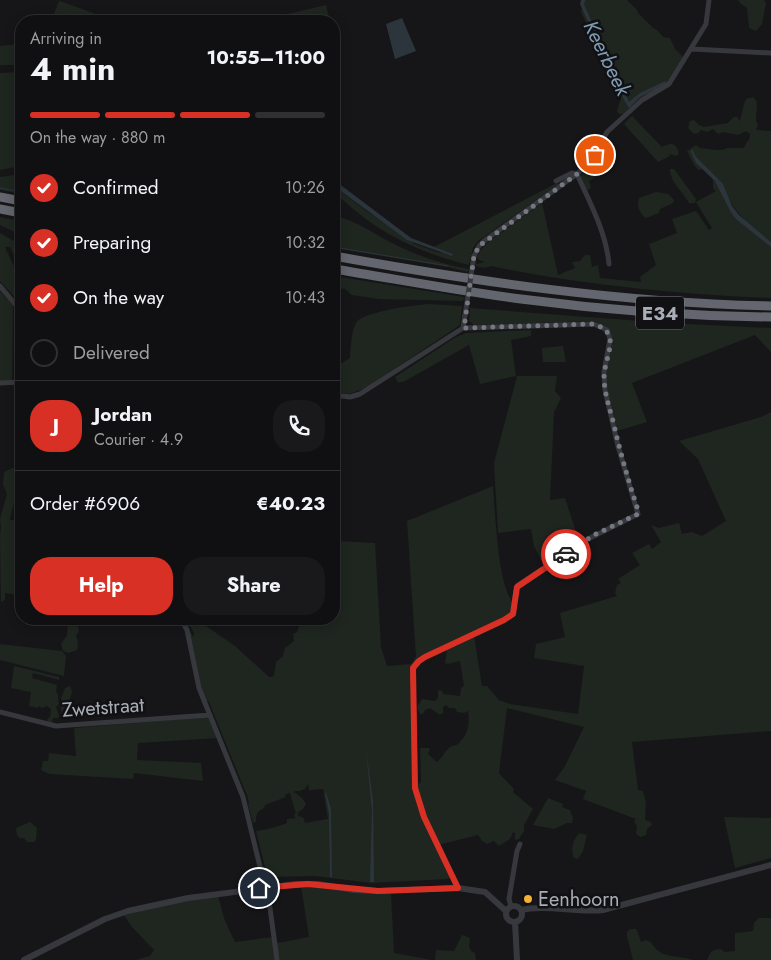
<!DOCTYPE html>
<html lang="en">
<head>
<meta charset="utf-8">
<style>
	:root { --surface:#101012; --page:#19191b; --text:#f1f3f6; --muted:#9c9d9f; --line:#303032; --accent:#d93025 }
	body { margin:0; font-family:Jost,sans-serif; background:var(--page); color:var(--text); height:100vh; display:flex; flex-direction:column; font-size:19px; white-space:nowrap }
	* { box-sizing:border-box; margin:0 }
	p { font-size:16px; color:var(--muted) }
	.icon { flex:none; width:28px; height:28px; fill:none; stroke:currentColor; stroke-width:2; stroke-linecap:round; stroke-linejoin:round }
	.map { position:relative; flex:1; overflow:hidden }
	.side { position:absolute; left:15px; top:15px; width:325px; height:610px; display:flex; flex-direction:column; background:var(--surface); border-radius:20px; box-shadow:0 2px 12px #0003,0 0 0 1px var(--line) }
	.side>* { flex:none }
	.pin { position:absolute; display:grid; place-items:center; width:42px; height:42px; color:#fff; margin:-21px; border:2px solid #fff; border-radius:50%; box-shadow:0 1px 5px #0007 }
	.courier { position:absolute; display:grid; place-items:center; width:50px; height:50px; margin:-25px; border:4px solid #d93025; border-radius:50%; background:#fff; color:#222; box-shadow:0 1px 6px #0007 }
	.headline em { font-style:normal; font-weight:700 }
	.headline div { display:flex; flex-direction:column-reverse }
	.headline { display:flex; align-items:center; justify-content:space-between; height:85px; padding:0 15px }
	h1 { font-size:32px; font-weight:700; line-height:38px }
	.bar { display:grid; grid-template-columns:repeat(4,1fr); gap:8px 5px; align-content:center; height:60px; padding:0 15px }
	.bar i { height:6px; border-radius:4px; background:var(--line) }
	.bar .active { background:var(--accent) }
	.bar p { grid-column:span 4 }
	.line { display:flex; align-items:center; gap:12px; padding:0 15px; border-top:1px solid var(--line) }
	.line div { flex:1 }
	.round { display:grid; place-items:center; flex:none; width:52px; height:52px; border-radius:20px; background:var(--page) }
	ol { padding:0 15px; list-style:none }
	li { display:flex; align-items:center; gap:15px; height:55px }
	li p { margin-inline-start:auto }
	li .icon { padding:5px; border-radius:50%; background:var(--accent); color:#fff; stroke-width:4 }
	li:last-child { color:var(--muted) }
	li i { width:28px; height:28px; border:2px solid var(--line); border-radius:50% }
	.button { display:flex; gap:10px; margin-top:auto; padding:10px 15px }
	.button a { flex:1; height:58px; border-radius:20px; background:var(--accent); color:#fff; font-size:20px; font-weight:700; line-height:58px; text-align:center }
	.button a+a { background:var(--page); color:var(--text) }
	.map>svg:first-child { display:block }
	.green { fill:#1e261f }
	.water { fill:#2c353c }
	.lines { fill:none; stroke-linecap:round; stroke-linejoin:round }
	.stream { stroke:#2c353c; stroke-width:1 }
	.minor { stroke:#37383d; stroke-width:5 }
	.tertiary { stroke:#37383d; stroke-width:6 }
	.motorway { stroke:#63666e; stroke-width:9 }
	.minor-bridge { stroke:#37383d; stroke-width:5 }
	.done { stroke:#757880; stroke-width:5; stroke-dasharray:0 9 }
	.route { stroke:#d93025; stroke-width:6 }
	.poi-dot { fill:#f2b134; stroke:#111113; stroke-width:2 }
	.labels { text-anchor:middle; stroke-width:5; stroke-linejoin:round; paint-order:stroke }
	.shield { fill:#111113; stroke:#7b7e86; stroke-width:1 }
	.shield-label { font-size:19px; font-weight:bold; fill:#a8adb8 }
	.street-label { font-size:20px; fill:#a8adb8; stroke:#111113 }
	.poi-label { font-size:20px; fill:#a8adb8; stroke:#111113; text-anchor:start }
	.water-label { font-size:21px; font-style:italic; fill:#7f9bb3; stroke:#111113 }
</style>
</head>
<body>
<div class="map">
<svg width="771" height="960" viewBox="0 0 771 960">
	<rect width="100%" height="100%" fill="#161618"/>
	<path class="green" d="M585,0H627L637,10L638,13L653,28L657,30L663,37L670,38L675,49L683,57L669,81L640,98L623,114H619L617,111L621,98L617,94L618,92L611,74L604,70L600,52L581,12L583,2Z
		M738,0H764L766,3L762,24L756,31L749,28L747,8L740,3Z
		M59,1H60L115,21H51Z
		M326,5L330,21H258Z
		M21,44V65H0V46Z
		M21,72V166L0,170V73Z
		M753,97L757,102L756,121L758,125L756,130L771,131V242C754,227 736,216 727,195L724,199L730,211L771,247V298C677,294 583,285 491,266L485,268L476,266V264L485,262L479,260L477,257L480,251L487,243L542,203L558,275L575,268L572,262L580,261L585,255H590L592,267L598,265L600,278L641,282L640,277L656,265L649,244L677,233L672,219L696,211L709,230L712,228L696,202L716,191L713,188V180L704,169L698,170L694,165L687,151L696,145L700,148L717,150H723L727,148H744L747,141H749L750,133H748L746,131L738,135L723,132L718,134L713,129L707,132L701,130L698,133L694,134L688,128L690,121L694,120L699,125L704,127L728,123L734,117H737L740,121L744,104L746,99Z
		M632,116L662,147C670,143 676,141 679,154L676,156L669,154L670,156L658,162L624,124Z
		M595,160L601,174L589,181L591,188L587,190L581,176Z
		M670,169H674L696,199L695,203H689C683,192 670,182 670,169Z
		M21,174V194L0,190V177Z
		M557,183L559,184L478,241L473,248L469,265C436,257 402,244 373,224C359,215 347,203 334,193V186L365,210L415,244L437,252L453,254L434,247Z
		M656,192L668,194L674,200L673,203L660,209L659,213L646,218C640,214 636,206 639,198Z
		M334,216C357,220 373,234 394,244C418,256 442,264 469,269L468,272L448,267L334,248Z
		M0,217L21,221V235L0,225Z
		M0,233L21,245V270L10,247H5L21,282V304L0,281Z
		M334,276L464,297L463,301L379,299L352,295L345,289L334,287Z
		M0,291L13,305L12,381H0Z
		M428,304L462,306L460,325L366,388L349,394L334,392V362L342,363L350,358C351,347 351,332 356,323C361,312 415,305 428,304Z
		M470,308L667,323L771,328V352L755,335L632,383L647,422L617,431L607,388L606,370L612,336L606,327L595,321L474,325L469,321Z
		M531,330V336L511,340L516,376L480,384L469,345L405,381L398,383L395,377L456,337L466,333Z
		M563,346L566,362H543L542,348Z
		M517,376H557L555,391L561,398L554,412L550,500L565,498L580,544L545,568L534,546L531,529L498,533L494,463Z
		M771,412V731L632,742L638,790L643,791L646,803L645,820L651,822L652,825L647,829L646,835L641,837L636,834L637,827L634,821L636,819L583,799L586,791L555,780L565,766L584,727L507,708L499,773L514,789L513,792L533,809L524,825V831L519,839L515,840V833L513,832L510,839L499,846L494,841L487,844L482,841L478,835L438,845L452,878L447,879L371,883L315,876L265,877L254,829L265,875H267L256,831C268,829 277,827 287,823V819L296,818L294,816L295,813H298V816L303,817L305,823L328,819L323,789L309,790L308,784L305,789L300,791H295L294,792L302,798L306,804L303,809L297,813L295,811L290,793L285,795L286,797L265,805L264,808C257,811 256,814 256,822L253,823L248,805L249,804L248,798L209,702L203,699L192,642L185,621L193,637L194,633L186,619H208L204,623L206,626L235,646L269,677H272L274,675L276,662L283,656L285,648L294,641L293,634L297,632L299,626H302L304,619H334V541L375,543L381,647L387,666L411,664L416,657L407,521L493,486C495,509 498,591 514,603L512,611L508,616L413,665L417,786L421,782L420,748H430L428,754L437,762C442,758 443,754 447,750C450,746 454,746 458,744C468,735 470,724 468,711L464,713L457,712L455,708H449L446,705L443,707V713L440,715L430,708L425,710L423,714H420L417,707L422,699L435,701L438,698V690L442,691L443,694L460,696L461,688L464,686L460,661L448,664L445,663L447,649L474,636L482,686H487L499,700L510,704L578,714L584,666L534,658L536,644L565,637L560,613L617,596L615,593L617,585L621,583L618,579L640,565L632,553L649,544L652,549L661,542L651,525L659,528L679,523L682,534L692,532L702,536L726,521L698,459L679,441L761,417Z
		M12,468L17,469C22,481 12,507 10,520H21V595L5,593V600L1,602L0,537L1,526L0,519L7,494L3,485L4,472Z
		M68,619H79L80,623L78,626L79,631L76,636L78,642L77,650L68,653L63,651L61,644L67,635Z
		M0,644L62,651L66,656L64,676L0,660Z
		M14,666L59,677V680L33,673L32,678L57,685L56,692L58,694V699L59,704L56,707L59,716L58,718H53L52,723H48L47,719L50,717L51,709L47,706L42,708L39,706L38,708L29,706L31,692L11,688Z
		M70,686L72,692L69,701L70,707L67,716L64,717C58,709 61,697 65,688Z
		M208,717L218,738L138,743L137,760L201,763L203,781L134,773L133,779L49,774L41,770L43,761H48L49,753L76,756L74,728Z
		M548,798L563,804L562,807L570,810L573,818L572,823H567L554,829L533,825Z
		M724,817L771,818V858L735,868Z
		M30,822L37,828L36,840L34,842H27L24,838H20L17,835L16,828Z
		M579,833L587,835L583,851L578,859L574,858C570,850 573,840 579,833Z
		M301,886L391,894L394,953L432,960H136L150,956L154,950L131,926L124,915L184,901L218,896L225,921L235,942L273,937L278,943L309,937Z
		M759,918H771V960H707C710,952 712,950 720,949L725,952L735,951V933L753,931L754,923Z
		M630,929H636L638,933L641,942L646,940L651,942C661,960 675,954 693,960H633L627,936V932Z
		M462,935L470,938L469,947L471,951L475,953L476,960H435L436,950L454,951Z"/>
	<path class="water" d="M581,0H586L584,3L585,7L629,102L640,93L663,82L666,81L667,84L640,97L629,108L624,100L580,4Z
		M402,18L416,51L395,59L386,24Z
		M692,149L696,157L723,184L732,206L739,215L771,242V247L736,219L730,211L715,181L696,163L691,152Z
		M334,180L411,238L453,254L452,256L407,240L334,186Z
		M366,749L373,801L374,882H370L372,810Z
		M325,793H326L331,809L332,877H330L329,813Z"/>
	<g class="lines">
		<path class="stream" d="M0,188L21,192
			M334,247L448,266"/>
		<path class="minor" d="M692,49L771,53
			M577,174C590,203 606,232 609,264
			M556,181L572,173L577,174
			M474,256L479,246L484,241L577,174L593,158L607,132L642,100L669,84L706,24L709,0
			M0,286L21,311
			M463,328L465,315
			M0,383L21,382
			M334,395L350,397L360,394L463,328L594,324L607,330L610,339L604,372L605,390L618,446L638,514L588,539L518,585C514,593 515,605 513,614L504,620L425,657L417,662L413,669L415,788L424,817L458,888
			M181,619L187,630L199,688L243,797L270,908L277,960
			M0,712L56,726L210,715
			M511,906L509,899L517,851L520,844"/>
		<path class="tertiary" d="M506 914a8 8 0 1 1 16 0a8 8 0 1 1-16 0Z
			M521,910C545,904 577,913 603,910L771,865
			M515,922L517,960
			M24,960L105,919L128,911L188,898L296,884H318L354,890L378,891L458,888L485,892L506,911"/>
		<path class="motorway" d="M0,197L21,201
			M0,209L21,213
			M334,256C479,282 624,303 771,306
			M334,269C396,279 459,291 521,299C604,310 687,316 771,317"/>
		<path class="minor-bridge" d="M465,315L474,256"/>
	</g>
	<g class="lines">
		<path class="done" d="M566,554L592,536L638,514V510C628,480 620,451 613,421C609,407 605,394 604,380C603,357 624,334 594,324L464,328L474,256L479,246L577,174L595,155"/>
		<path class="route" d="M259,888L308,884L378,891L458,888L424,817L415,788L413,668L419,661L425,657L504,620L513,614L517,587L566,554"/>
	</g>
	<circle class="poi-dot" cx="528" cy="899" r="5"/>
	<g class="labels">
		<rect class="shield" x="636" y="296.5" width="48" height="33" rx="4"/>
		<g class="shield-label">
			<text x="660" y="320">E34</text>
		</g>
		<g class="street-label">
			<text transform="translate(103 707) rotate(-4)" y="7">Zwetstraat</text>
		</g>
		<g class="poi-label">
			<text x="538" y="906">Eenhoorn</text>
		</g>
		<g class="water-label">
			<text transform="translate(607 58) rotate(64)" y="7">Keerbeek</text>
		</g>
	</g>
</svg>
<div class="pin" style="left:595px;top:155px;background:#ea580c"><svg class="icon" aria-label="bag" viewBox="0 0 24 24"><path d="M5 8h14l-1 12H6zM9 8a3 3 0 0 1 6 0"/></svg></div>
<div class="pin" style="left:259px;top:888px;background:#1f2937"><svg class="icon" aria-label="home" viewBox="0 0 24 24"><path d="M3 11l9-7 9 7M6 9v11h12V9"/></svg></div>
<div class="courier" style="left:566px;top:554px"><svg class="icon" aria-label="car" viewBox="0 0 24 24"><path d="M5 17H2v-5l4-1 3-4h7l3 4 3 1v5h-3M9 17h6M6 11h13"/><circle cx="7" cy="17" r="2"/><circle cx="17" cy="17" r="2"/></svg></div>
<section class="side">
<div class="headline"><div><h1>4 min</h1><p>Arriving in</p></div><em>10:55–11:00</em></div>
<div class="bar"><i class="active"></i><i class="active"></i><i class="active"></i><i></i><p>On the way · 880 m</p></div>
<ol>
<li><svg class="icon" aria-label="check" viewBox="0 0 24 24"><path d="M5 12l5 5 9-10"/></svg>Confirmed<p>10:26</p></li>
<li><svg class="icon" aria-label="check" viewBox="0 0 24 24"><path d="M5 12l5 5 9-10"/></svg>Preparing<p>10:32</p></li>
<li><svg class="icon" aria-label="check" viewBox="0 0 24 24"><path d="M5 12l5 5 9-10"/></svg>On the way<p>10:43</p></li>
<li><i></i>Delivered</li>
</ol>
<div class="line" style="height:90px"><b class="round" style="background:var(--accent);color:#fff">J</b><div><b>Jordan</b><p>Courier · 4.9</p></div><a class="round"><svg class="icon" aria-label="phone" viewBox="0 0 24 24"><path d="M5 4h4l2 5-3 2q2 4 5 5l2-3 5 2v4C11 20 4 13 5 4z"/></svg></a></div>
<div class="line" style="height:65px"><div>Order #6906</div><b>€40.23</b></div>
<div class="button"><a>Help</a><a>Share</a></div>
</section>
</div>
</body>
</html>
